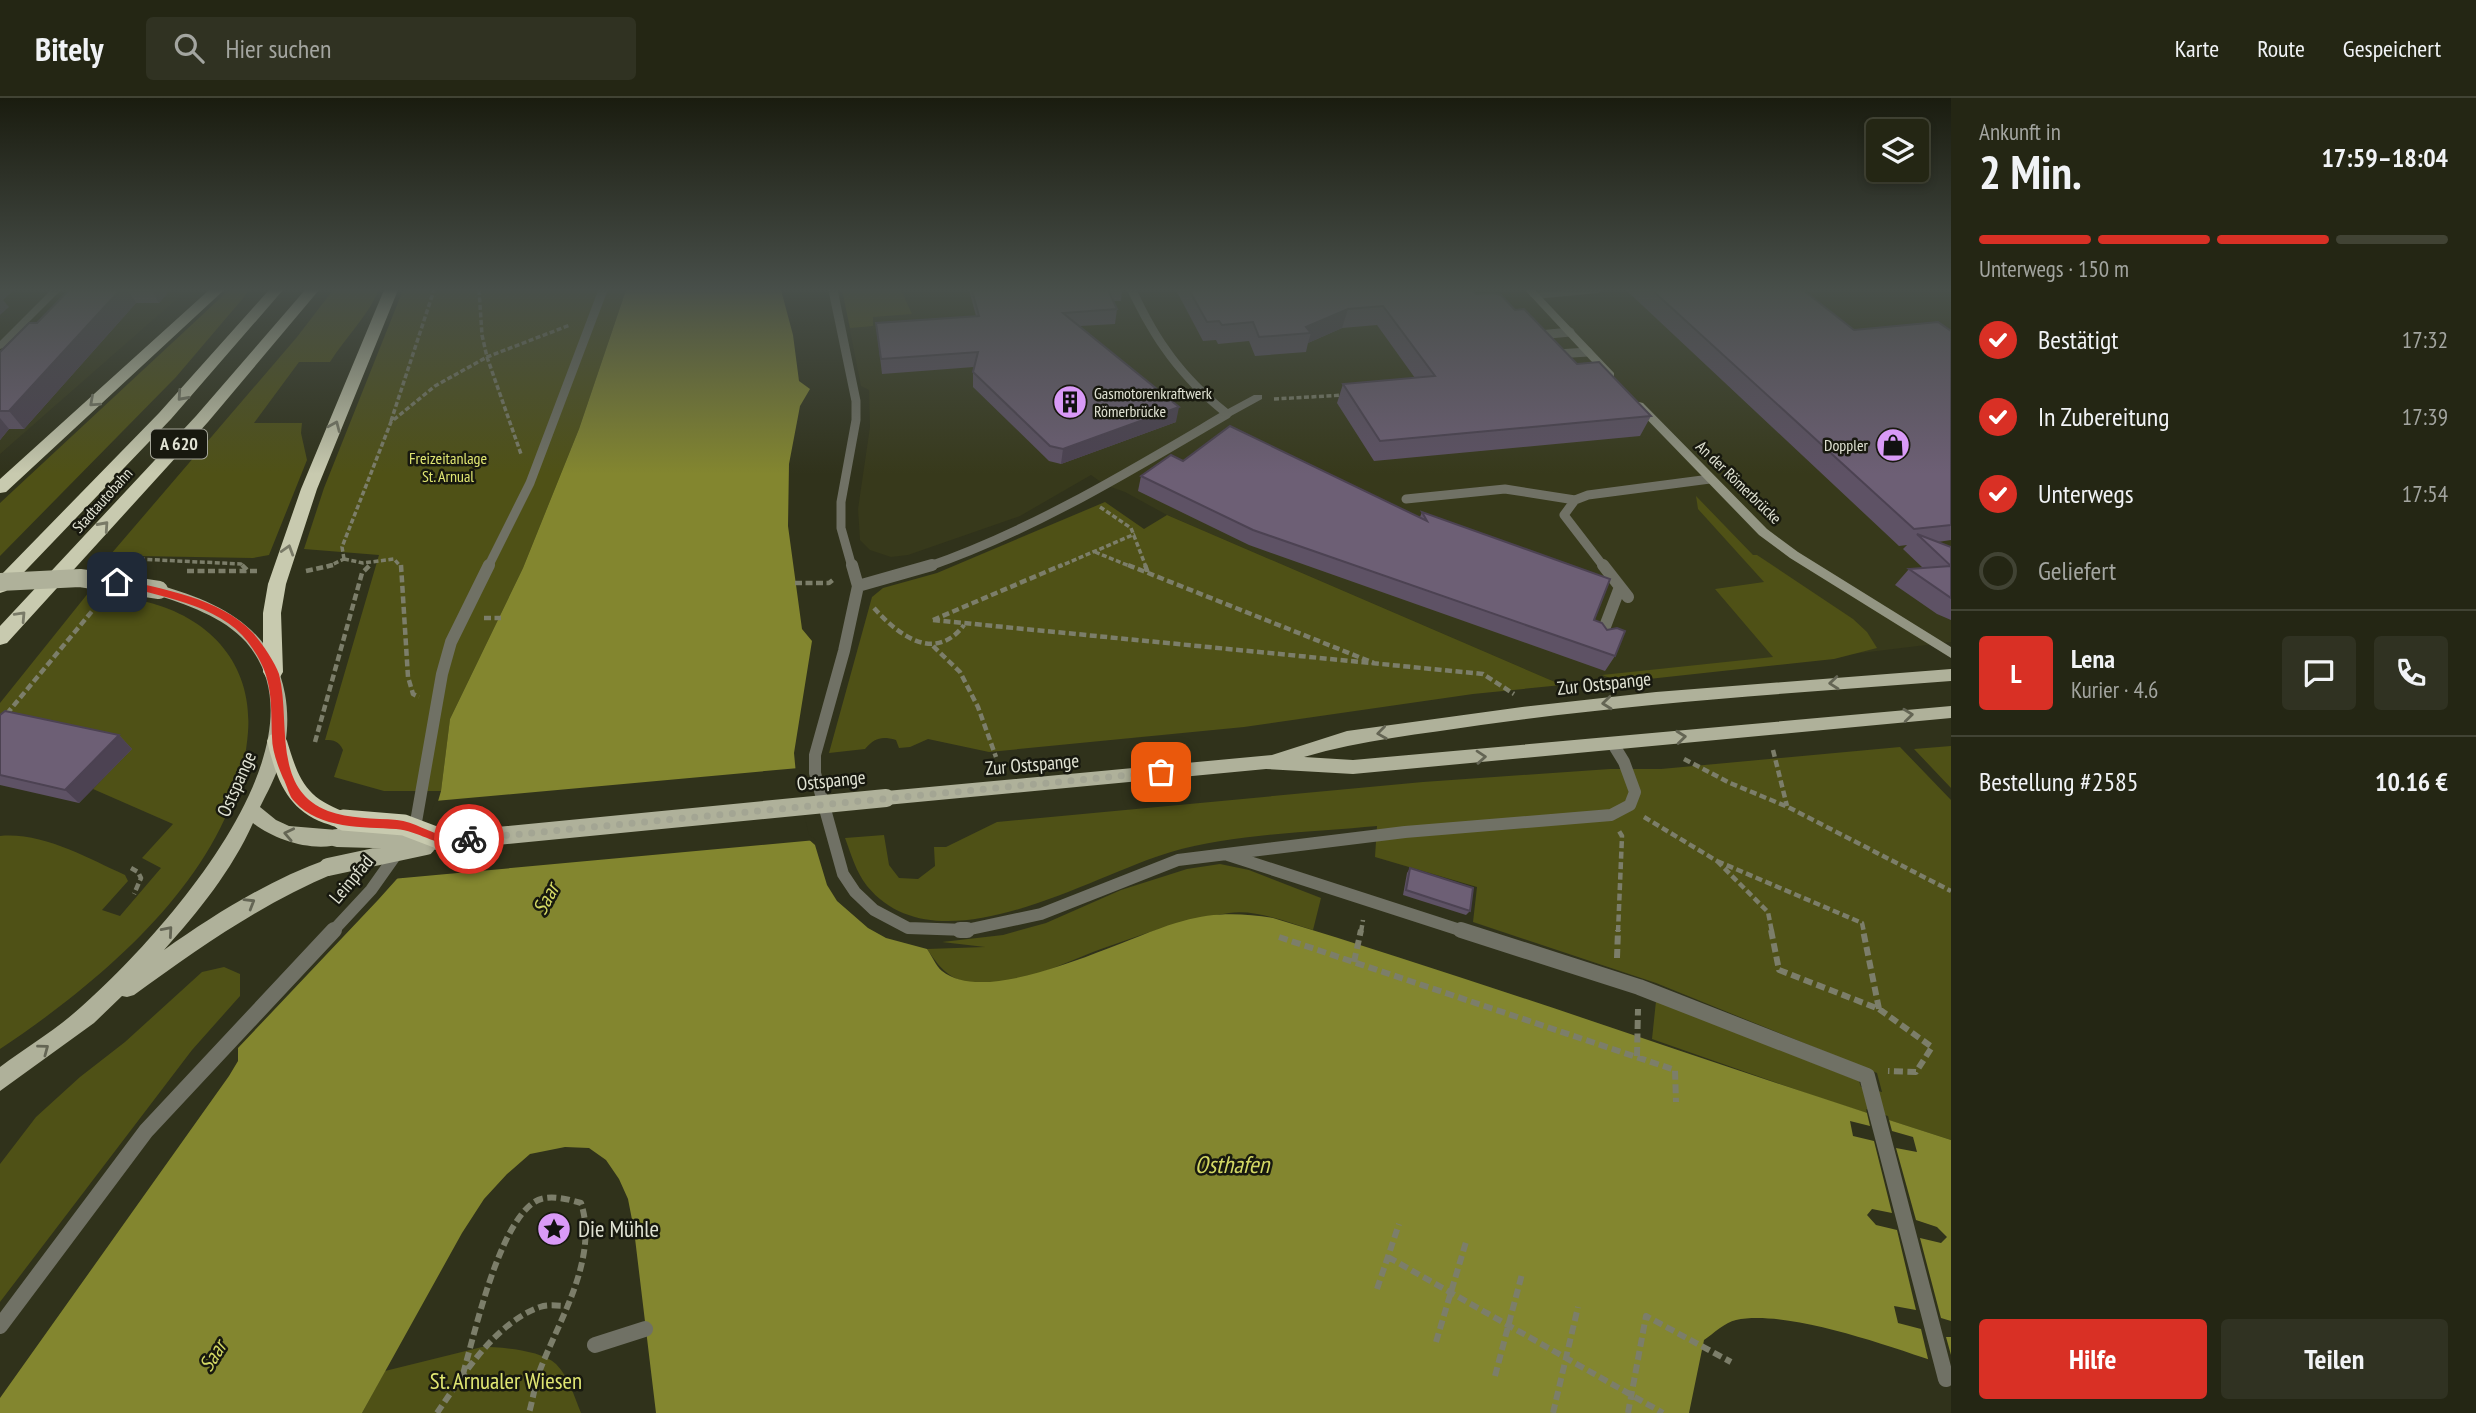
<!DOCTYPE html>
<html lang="de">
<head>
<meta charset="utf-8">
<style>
	:root { --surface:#242614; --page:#303222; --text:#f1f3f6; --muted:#a3a5a0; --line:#414334; --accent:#d93025 }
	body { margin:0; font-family:"PT Sans Narrow",sans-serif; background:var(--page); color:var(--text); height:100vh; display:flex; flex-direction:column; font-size:26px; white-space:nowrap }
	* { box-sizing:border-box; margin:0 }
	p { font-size:23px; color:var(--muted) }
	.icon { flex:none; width:38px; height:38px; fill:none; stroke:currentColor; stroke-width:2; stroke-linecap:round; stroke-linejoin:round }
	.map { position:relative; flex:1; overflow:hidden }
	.panel { display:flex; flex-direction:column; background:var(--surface); width:525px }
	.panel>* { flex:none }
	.buttons { position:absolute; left:1866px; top:21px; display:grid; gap:14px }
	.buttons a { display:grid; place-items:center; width:63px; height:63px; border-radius:7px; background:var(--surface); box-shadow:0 4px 10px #0003,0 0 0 2px var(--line); font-size:35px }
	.pin { position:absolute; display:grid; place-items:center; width:60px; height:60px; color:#fff; margin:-30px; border-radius:14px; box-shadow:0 4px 10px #0006 }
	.courier { position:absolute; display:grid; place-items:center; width:70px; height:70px; margin:-35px; border:5px solid #d93025; border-radius:50%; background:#fff; color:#222; box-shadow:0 2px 9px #0007 }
	.head em { font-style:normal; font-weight:700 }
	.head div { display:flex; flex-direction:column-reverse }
	.head { display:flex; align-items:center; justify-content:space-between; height:119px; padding:0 28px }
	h1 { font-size:46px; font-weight:700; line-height:52px }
	.bar { display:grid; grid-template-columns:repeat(4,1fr); gap:10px 7px; align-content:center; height:84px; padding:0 28px }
	.bar i { height:9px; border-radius:5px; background:var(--line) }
	.bar .active { background:var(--accent) }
	.bar p { grid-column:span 4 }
	.line { display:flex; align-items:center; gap:18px; padding:0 28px; border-top:2px solid var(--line) }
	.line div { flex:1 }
	.round { display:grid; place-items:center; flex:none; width:74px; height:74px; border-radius:7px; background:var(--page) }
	ol { padding:0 28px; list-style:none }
	li { display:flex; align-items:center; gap:21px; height:77px }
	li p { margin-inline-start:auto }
	li .icon { padding:7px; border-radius:50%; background:var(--accent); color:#fff; stroke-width:4 }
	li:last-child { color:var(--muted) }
	li i { width:38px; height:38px; border:4px solid var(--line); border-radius:50% }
	.cta { display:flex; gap:14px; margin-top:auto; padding:14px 28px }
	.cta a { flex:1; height:80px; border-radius:7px; background:var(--accent); color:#fff; font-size:28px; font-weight:700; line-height:80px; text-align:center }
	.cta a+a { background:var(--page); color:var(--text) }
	header { display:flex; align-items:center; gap:42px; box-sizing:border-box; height:98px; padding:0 35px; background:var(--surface); border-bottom:2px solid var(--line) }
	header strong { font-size:33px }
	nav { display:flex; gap:38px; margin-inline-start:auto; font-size:24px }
	.search { width:490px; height:63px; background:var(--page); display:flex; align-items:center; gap:18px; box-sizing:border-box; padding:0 24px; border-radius:7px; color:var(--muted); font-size:26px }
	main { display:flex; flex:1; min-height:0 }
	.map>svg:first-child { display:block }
	.built { fill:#37391b }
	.green { fill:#4f5116 }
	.water { fill:#83862f }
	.pier { fill:#30321b }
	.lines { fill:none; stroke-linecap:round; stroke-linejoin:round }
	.path-far2 { stroke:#7c7e6a; stroke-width:3.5; stroke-dasharray:5 2.5; stroke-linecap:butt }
	.path-far1 { stroke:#7c7e6a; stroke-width:4.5; stroke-dasharray:7 3.5; stroke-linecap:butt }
	.path { stroke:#7c7e6a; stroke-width:6; stroke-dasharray:9 4.5; stroke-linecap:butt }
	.lane-far2 { stroke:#707165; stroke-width:9 }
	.lane-far1 { stroke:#707165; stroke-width:12 }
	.lane { stroke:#707165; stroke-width:16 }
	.street { fill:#707165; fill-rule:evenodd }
	.secondary { fill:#939583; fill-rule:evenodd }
	.primary { fill:#afb19a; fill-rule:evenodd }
	.highway { fill:#c8caaf; fill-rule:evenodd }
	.primary-bridge { stroke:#afb19a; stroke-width:18 }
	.highway-bridge { stroke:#c8caaf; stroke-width:21 }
	.wall { fill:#5e5265 }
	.shaded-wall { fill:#4c4252 }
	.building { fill:#6d5f75; stroke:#4c4252; stroke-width:2 }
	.oneway { stroke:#797a67 }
	.oneway2 { stroke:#646554 }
	.route { fill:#d93025 }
	.done { stroke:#a3a593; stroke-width:7; stroke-dasharray:0 12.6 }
	.labels { text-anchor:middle; stroke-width:5; stroke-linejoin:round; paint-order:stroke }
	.far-poi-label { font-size:16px; fill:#e1e3d4; stroke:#18190f; text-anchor:start }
	.far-park-label { font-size:16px; fill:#e0e672; stroke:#18190f }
	.far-street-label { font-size:16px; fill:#e1e3d4; stroke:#18190f }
	.shield { fill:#18190f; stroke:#a5a699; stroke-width:2 }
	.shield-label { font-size:18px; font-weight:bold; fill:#e1e3d4 }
	.street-label { font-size:19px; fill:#e1e3d4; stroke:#18190f }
	.water-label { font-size:21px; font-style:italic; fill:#d3d864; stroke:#18190f }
	.near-poi-label { font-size:23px; fill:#e1e3d4; stroke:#18190f; text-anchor:start }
	.near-park-label { font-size:23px; fill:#e0e672; stroke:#18190f }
	.near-water-label { font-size:24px; font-style:italic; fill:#d3d864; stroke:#18190f }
</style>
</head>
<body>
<header>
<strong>Bitely</strong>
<div class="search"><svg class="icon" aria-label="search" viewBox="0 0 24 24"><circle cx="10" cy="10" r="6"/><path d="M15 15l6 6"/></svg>Hier suchen</div>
<nav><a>Karte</a><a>Route</a><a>Gespeichert</a></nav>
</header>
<main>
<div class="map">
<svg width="1951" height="1315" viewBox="0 0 1951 1315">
	<rect width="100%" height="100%" fill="#30321b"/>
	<path class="built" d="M74,192H187L0,356V265Z
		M842,192H1951V544L1621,584L1562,587L1167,417L1125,394L1105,387L1091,377L1020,418L908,457L891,459L870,452L860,442L858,411L870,329L869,292L861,288Z"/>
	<path class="green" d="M229,192H250L176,279L0,458V405Z
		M333,192H379C367,219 346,239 330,264H299L254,325H302L301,335L307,362L269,457L253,460L136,458L130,464L105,463L297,239Z
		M403,192H626L579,331L523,470L450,621L441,693H384L334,679L343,652C339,643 334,642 325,642L379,457L304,451L324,390Z
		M842,192H901L912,216L873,219V228L850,230Z
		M1696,398L1753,457H1757L1853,521L1867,534L1877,550L1834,561L1621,584L1602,577L1773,559L1715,491L1764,484L1698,411Z
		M1105,404L1144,431L1167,417L1562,587L1473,596L1244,629L989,654L928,641L910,649L899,650L896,642C881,638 875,640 865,651L829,655L872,499L883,490L937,475Z
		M89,494C108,498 128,499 147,504C211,520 253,567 248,634C238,770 105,881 0,951V738C43,734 87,760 125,777L128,783L102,812L120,818L161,770L142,760L173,726L93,691L131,651L0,644V605Z
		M1951,648V690L1914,651Z
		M1900,649L1951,702V1042L1823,1001L1652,941L1656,903L1859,983L1861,989L1882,994L1877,975L1853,965L1656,885L1473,824L1477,789L1375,759L1377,728C1314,734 1231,736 1171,754C1089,778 938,874 867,788C856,774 851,756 845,740L884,737L889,767L899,780L918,781L935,768L934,749H946L997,724L1423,684L1610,671H1661Z
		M1220,766L1249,772L1321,800L1313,832C1287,824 1256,811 1229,815C1185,821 1143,836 1101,851C1060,866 1011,893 967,884C947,880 938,867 927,851L985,849L942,844L1003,837L1046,825L1121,792L1187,771Z
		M224,869L240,876V898L192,952L0,1204V1066L36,1019L80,979L125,944L202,874Z
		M482,1249C502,1249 541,1252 556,1266C569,1279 574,1298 581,1315H362L385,1273Z"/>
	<path class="water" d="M626,192H781L793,237L799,283L810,291L800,308L789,366L788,428L802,531L812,543L794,655L799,708L806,739L815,747L827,787L837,803L868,830L886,840L927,851C932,858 936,868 942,873C991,912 1128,837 1183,823C1214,814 1242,815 1273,820C1501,889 1724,970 1951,1042V1269C1896,1251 1790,1211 1736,1222C1725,1224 1713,1236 1704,1242L1689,1315H656L634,1132L628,1101L619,1081L606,1062L589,1050L565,1049L530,1056L507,1076L484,1101L462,1135L362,1315H0V1300L229,978L238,963V950L378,802L404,773L430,731L441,693L450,621L523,470L579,331Z"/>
	<path class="pier" d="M799,670L802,708L809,737L816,742L392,781L426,729L435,703Z
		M1866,1011L1888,1018L1892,1033L1913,1039L1917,1054L1896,1050L1916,1122L1937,1129L1947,1139L1941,1145L1920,1140L1941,1220L1951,1223V1239H1946L1951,1257V1272L1929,1265L1921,1231L1898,1225L1894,1208L1916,1212L1897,1132L1876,1127L1867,1117L1872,1111L1892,1115L1874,1043L1853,1038L1850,1023L1870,1028Z"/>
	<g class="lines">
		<path class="path-far2" d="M479,192L482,237L487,259L521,356
			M1274,301L1345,297
			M391,323L434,192
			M1100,409L1131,430L1146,469
			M1095,454L1132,469
			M344,461L342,449L391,324L435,288L487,259L570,227
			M344,461L363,465L394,461L401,469
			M134,465L138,461L241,466L244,469
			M327,469L344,461
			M1058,469L1135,436"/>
		<path class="path-far1" d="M242,467L248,473
			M401,467L408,579L413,596L419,599
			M1128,467L1374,565
			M1145,467L1148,475
			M187,473H260
			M306,473L333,467
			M795,485H829L834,481
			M874,510C899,538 935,565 964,527
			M484,520H501
			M933,522L1483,576L1514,596
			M933,522L1062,467
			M933,548L960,574L978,609L996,659
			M0,624L98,506
			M315,644L362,475L370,467
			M1773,652L1787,708
			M1684,661L1730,685L1788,709L1951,793
			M1644,719L1717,763
			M1717,763L1862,825L1864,834
			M1717,763L1768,814L1772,834
			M131,770L138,774L141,780L134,796
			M1361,834L1363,822
			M1618,834L1622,738L1619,733"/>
		<path class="path" d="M1771,832L1779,872L1879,911L1863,832
			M1279,839L1675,972L1676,1004
			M1617,860L1618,832
			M1354,864L1361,832
			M1879,911L1932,949L1916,974L1888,973
			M1637,958L1638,911
			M1388,1159L1663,1315
			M1377,1191L1399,1126
			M1436,1244L1466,1144
			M463,1276C475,1234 498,1130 533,1105C546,1095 567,1101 581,1105C599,1160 559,1222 540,1272C535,1286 533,1301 529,1315
			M1495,1278L1522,1176
			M437,1315C463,1277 495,1225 540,1209C549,1206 559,1208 568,1208
			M1553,1315L1578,1209
			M1628,1315L1646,1218L1731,1264"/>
		<path class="lane-far2" d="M833,192L856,303V322L841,404V430L852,469
			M1539,237L1570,234
			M1557,256L1588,254
			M1406,401L1505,391L1575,402
			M488,469L530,385L603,192
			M927,469C1034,432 1130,373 1227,316
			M1604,469L1564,417L1575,402L1588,397L1710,381"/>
		<path class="lane-far1" d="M852,467L858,488L844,553L815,657V675L843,776L855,794L874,812L908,830L966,832L1041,816L1178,762L1405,734L1611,717L1630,707L1635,694L1624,664L1613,646
			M1603,467L1628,499
			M858,488L932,467
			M1601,539L1620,489
			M409,735L416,724L442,576L451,544L489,467
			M1228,757L1466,834
			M332,834L371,792L400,751"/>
		<path class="lane" d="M960,832H967
			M1461,832L1639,889L1867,978L1946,1281
			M0,1228L146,1033L334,832
			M595,1247L645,1231"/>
		<path class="street" d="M51,192H61L3,250L0,251V243Z
			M1127,192H1137C1160,242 1185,276 1228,311L1254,297H1262V301L1231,318H1223C1178,281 1152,245 1127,192Z
			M1569,192H1603L1598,195L1535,201L1530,198L1535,195Z"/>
		<path class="secondary" d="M1525,192H1535L1614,275V279H1606Z
			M1639,304L1643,305L1767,431L1798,454L1951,549V560L1790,460L1759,437L1635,309V305Z"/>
		<path class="primary" d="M159,487C219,504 273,529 285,596C289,618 288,644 280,665C275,680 267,695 260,709L276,722L289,728L337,732L344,735L346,740L344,745C315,755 276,743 253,725C232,772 198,814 164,852C215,816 269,782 328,761L335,763L337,769L335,775C261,806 199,850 134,897L127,899L122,898L94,925L0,993V969C27,949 57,931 81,909C156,843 336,648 246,544C224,519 185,506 154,496L151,492Z
			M1951,571V583C1794,595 1637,605 1481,627C1422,636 1362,642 1304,659L1353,662L1951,608V620L1353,676L1266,671L886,707L880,705L877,700L880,695L886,693L1272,657L1347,633L1522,609L1656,594Z"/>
		<path class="highway" d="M209,192H224L6,394L0,395V381Z
			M269,192H283L171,321L6,493L0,495V478L159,315Z
			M305,192H319L208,324L7,545L0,547V528L196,318Z
			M384,192H398L317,391L286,486L281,515L283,574L280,579H266L263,574V515L268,486L301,391Z
			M277,635L284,637L287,643C300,686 307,701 351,716L354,722L351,728C341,732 334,728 324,725C286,711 276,679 267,643L270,637Z"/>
		<path class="primary-bridge" d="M0,484L80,480L159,492
			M337,740L446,743L886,700
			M328,769L426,748"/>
		<path class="highway-bridge" d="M343,722L404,727L446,743"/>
	</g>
	<path class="wall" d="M69,192H170L159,205H136L24,331H9L0,342V254L37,225Z
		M969,192H1122L1121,203H1113L1117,211L1115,226L1080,228L1176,324L1061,366L1049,363L973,289V274L974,269L882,276L876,225L976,218Z
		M1176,192H1472L1476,196L1515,212L1577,266L1651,318L1640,338L1374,363L1337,305L1343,286L1415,280L1377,227L1342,230L1308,245L1306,254L1255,258L1249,243L1218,246L1216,242L1203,243Z
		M1626,192H1803L1854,232L1951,233V442L1938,444L1951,449V522L1937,516L1895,487L1909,471L1923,470L1903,451L1907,447L1899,448Z
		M1183,363L1420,419L1422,414L1594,522L1615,558L1605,573L1249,447L1138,393L1141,378Z
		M0,617L119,637L132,651L79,705L0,687Z
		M1410,770L1470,813L1466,817L1403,797L1407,775Z"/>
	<path class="shaded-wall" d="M0,192H14L3,202L9,209L0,217Z
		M120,192H128L136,205L24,331L9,313Z
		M151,192H170L159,205Z
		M1348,211L1342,230L1308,245L1311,235L1306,229Z
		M1179,309L1176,324L1061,366L1063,351Z
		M0,320L9,331L0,342Z
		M119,637L132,651L79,705L65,692Z"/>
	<path class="building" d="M69,192H120L9,313H0V254L29,225H37Z
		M972,192H1108L1117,211L1063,215L1179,309L1063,351L1050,348L973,274L978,254L881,261L876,225L979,218Z
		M1189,192H1472L1476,196L1493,195L1501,197L1515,212L1524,211L1577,266L1599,264L1651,318L1380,343L1343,286L1435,278L1383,208L1348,211L1306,229L1311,235L1259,239L1253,224L1222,227L1219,223L1207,224Z
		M1652,192H1803L1854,232L1938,224L1951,233V427L1914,431Z
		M1230,328L1427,423L1422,414L1610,481L1594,522L1602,525L1607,532L1617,530L1625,533L1615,558L1253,432L1141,378L1171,357L1183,363Z
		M1917,436L1951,449V468Z
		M1951,468V500L1909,471Z
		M5,613L119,637L65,692L0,677V617Z
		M1410,770L1473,790L1470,813L1406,792Z"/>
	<defs><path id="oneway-chevron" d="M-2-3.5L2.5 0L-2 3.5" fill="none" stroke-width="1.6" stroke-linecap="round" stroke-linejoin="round" transform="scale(1.75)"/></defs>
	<g class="oneway">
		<use href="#oneway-chevron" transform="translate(182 298) rotate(132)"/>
		<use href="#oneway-chevron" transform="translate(94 304) rotate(138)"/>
		<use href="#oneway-chevron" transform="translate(335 328) rotate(-67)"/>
		<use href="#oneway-chevron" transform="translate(104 428) rotate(-48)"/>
		<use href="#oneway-chevron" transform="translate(288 452) rotate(-73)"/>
		<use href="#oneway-chevron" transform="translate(21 518) rotate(-47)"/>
	</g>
	<g class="oneway2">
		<use href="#oneway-chevron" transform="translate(1834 585) rotate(175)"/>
		<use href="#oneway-chevron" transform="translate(1607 605) rotate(174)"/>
		<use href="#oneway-chevron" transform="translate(1908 617) rotate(-6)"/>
		<use href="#oneway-chevron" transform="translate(1382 635) rotate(172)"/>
		<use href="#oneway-chevron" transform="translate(1681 639) rotate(-6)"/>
		<use href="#oneway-chevron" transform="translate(1481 659) rotate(-4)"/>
		<use href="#oneway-chevron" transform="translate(289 736) rotate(-168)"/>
		<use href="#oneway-chevron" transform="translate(250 805) rotate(-31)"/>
		<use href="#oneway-chevron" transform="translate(168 833) rotate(-49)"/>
		<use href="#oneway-chevron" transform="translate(44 951) rotate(-37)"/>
	</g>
	<linearGradient id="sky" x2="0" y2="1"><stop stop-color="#1a1c0f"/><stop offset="0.51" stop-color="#484f4a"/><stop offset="1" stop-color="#484f4a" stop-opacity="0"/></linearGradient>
	<rect width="1951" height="376" fill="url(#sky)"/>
	<path class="route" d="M117,480C163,492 219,499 253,535C262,545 275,564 279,576C291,622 271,691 328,713C349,721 374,720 397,722C414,723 430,736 447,738C454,738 462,736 469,736L475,741L473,744C441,754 425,734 396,731C364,729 319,731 295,704C289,699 287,687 283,680C278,668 272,653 272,639C271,600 273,577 248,544C220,506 155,497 113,486L112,484Z"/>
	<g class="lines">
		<path class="done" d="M469,741L1161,674"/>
	</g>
	<defs>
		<g id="building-disc" transform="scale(1.75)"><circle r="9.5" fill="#d99af7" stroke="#18190f"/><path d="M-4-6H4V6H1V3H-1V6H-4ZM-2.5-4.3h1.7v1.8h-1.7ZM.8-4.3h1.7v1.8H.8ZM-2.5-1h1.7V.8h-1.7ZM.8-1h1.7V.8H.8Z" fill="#111"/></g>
		<g id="shop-disc" transform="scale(1.75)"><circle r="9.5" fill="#d99af7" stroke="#18190f"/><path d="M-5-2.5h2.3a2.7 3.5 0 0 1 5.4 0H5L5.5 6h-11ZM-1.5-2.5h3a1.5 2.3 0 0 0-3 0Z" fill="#111"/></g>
		<g id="sight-disc" transform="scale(1.75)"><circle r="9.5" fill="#d99af7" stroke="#18190f"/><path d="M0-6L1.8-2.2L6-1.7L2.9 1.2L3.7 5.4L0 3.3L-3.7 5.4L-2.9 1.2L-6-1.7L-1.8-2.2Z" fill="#111"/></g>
	</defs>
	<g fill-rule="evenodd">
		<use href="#building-disc" x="1070" y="304"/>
		<use href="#shop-disc" x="1893" y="347"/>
		<use href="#sight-disc" x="554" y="1131"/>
	</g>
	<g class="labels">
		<g class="far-poi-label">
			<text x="1094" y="301">Gasmotorenkraftwerk<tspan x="1094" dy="18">Römerbrücke</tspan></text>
			<text x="1868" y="353" text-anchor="end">Doppler</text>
		</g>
		<g class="far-park-label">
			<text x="448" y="366">Freizeitanlage<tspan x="448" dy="18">St. Arnual</tspan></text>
		</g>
		<g class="far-street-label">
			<text transform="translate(1739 384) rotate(44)" y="6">An der Römerbrücke</text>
			<text transform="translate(102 402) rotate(-48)" y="6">Stadtautobahn</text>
		</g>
		<rect class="shield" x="151" y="331.5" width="56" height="29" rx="5"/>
		<g class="shield-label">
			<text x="179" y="352">A 620</text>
		</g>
		<g class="street-label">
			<text transform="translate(1604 585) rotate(-6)" y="7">Zur Ostspange</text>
			<text transform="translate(1032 666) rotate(-5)" y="7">Zur Ostspange</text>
			<text transform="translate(831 682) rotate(-6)" y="7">Ostspange</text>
			<text transform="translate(236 686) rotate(-66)" y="7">Ostspange</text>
			<text transform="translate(351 781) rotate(-50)" y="7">Leinpfad</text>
		</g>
		<g class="water-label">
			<text transform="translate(546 801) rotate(-62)" y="7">Saar</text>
			<text transform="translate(213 1258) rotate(-58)" y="7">Saar</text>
		</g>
		<g class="near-poi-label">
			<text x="578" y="1139">Die Mühle</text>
		</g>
		<g class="near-park-label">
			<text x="506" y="1291">St. Arnualer Wiesen</text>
		</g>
		<g class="near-water-label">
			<text x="1232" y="1075">Osthafen</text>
		</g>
	</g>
</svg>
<div class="buttons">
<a><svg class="icon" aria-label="layers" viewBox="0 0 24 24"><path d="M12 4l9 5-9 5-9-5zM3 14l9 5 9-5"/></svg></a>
</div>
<div class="pin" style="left:1161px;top:674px;background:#ea580c"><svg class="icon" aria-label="bag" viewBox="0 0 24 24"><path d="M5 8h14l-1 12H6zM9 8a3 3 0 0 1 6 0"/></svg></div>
<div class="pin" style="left:117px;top:484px;background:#1f2937"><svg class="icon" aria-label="home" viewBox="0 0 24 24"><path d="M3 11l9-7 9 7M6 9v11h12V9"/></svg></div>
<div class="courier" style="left:469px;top:741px"><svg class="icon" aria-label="bike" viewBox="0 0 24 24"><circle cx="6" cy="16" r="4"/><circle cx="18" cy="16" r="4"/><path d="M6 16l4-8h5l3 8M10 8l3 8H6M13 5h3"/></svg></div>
</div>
<section class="panel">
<div class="head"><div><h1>2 Min.</h1><p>Ankunft in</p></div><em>17:59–18:04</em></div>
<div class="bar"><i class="active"></i><i class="active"></i><i class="active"></i><i></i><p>Unterwegs · 150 m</p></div>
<ol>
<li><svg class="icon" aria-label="check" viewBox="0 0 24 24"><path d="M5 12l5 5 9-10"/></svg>Bestätigt<p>17:32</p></li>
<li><svg class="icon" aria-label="check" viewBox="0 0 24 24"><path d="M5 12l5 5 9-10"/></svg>In Zubereitung<p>17:39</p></li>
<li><svg class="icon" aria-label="check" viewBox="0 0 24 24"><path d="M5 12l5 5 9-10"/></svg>Unterwegs<p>17:54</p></li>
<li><i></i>Geliefert</li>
</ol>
<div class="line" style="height:126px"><b class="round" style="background:var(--accent);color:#fff">L</b><div><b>Lena</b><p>Kurier · 4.6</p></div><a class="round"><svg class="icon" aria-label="chat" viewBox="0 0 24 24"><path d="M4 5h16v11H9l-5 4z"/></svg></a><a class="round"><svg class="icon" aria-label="phone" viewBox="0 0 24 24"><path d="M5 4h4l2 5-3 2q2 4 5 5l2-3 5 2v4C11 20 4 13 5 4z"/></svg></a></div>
<div class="line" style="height:91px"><div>Bestellung #2585</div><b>10.16 €</b></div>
<div class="cta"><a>Hilfe</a><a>Teilen</a></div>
</section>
</main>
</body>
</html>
